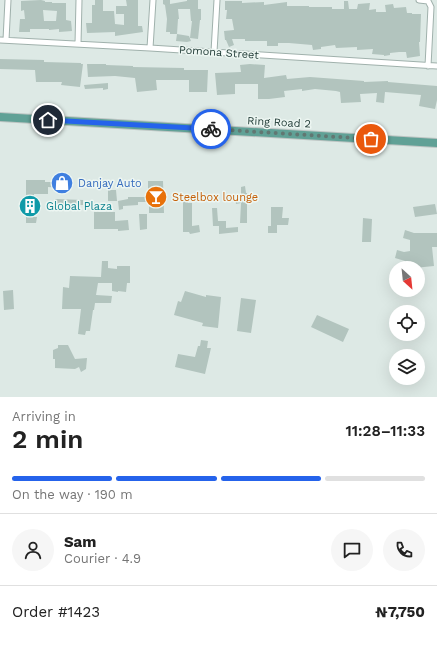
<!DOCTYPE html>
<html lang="en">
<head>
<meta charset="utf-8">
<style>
	:root { --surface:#fff; --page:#f6f6f6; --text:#222; --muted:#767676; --line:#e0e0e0; --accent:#2563eb }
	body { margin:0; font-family:"Work Sans",sans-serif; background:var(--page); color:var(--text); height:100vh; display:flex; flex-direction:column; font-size:15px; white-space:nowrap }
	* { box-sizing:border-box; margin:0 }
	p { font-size:13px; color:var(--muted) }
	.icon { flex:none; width:22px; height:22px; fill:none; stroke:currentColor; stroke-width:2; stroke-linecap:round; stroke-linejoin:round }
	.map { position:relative; height:397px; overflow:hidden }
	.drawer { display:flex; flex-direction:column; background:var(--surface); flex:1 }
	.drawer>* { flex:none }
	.needle { width:26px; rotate:153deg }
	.fabs { position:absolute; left:389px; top:261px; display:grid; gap:8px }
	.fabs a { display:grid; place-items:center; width:36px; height:36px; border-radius:50%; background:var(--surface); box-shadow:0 4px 16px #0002; font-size:20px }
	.pin { position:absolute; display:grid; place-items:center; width:34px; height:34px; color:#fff; margin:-17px; border:2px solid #fff; border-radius:50%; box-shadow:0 1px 4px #0007 }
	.courier { position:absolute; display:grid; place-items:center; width:40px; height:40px; margin:-20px; border:3px solid #2563eb; border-radius:50%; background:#fff; color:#222; box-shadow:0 1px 5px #0007 }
	.summary em { font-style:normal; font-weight:600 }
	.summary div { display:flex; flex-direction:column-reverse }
	.summary { display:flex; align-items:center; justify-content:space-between; height:68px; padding:0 12px }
	h1 { font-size:26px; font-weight:600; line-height:30px }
	.bar { display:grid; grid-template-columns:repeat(4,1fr); gap:6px 4px; align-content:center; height:48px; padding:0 12px }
	.bar i { height:5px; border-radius:3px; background:var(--line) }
	.bar .selected { background:var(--accent) }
	.bar p { grid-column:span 4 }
	.line { display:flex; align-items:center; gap:10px; padding:0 12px; border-top:1px solid var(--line) }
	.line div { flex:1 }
	.round { display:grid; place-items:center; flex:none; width:42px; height:42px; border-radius:21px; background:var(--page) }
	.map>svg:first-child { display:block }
	.building { fill:#b2c4be; fill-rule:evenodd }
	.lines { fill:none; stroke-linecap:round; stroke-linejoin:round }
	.minor-casing { stroke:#a0b1ac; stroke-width:7 }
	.primary-casing { stroke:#bcc4c2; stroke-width:10 }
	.minor { stroke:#fff; stroke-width:5 }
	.primary { stroke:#60a196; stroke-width:8 }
	.done { stroke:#617772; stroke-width:4; stroke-dasharray:0 7.2 }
	.route { stroke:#2563eb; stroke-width:5 }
	.labels { text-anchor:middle; stroke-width:3; stroke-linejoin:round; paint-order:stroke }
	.street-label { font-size:11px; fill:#1e3934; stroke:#edf6f2 }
	.shop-label { font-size:11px; fill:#366cbe; stroke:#edf6f2; text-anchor:start }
	.food-label { font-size:11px; fill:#c56008; stroke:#edf6f2; text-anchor:start }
	.culture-label { font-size:11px; fill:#0d838f; stroke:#edf6f2; text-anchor:start }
</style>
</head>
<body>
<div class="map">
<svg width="437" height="397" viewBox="0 0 437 397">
	<rect width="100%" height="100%" fill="#dde9e5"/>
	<path class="building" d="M41,0L45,1V2H52V3H66V20L71,21L72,31L59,32V29L49,30V29H30V32H19L20,19H25L24,10L21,11V1ZM43,10L57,11L56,21H44Z
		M95,0H103V11H114L115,24L124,25V14H116V6H127L126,0H138V26H142L143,32L115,36V32L87,33L86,23H92V5H95Z
		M163,0H170V4L187,1V0H198V9H201V20H200L198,39L190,38L192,21H191L190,9H178L179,19H178L177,34H170V32H166L167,19L165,5L163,4Z
		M225,1H242V3L264,2V5L287,2V6H309V7H332V9H344V1H348L349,9H357L358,4L370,3L369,10L376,9V12H386L385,5L393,4L394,8L406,7L407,13H412V14H421L420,42H419L420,56L407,58L406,52H399L390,53V55L384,56V55L372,54L373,49L357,50V47L336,48L335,45L321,47V49L313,50L312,45L289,43H278V46H267V41H245V39H232L234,45L229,47L226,40H225L224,31L234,30L232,19H226L227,10H225Z
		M177,34L189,36L191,41L187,42L176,41Z
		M0,59L44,60V62L81,63V64H83L80,87L61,85L62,82H36L35,70L0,69Z
		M87,64H106V65L133,66V67L184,68V70H208L207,92H189V80H156L157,90L137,92L135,78L115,76L88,77Z
		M250,64L265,65L264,78L286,75L287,79L310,77L364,81V82L388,81V82L437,86V100L435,109L419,106L421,95L385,92L384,103L376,102L377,93L360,94L361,102L341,103L340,92L336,91L315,89L302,91V89L284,91L285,97L269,99H258V84H235V94L217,95L215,73L241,72L240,65Z
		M108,83V89L103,90V88L85,89L84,85Z
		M55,177H63V188L48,187V194H34L33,217H37L36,223H26V180H45V182H55Z
		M148,181H163L164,213H149V202H138V205L123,206V209L119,210L118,201L128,199V197H148Z
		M245,186L246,193H247V223H240L241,203L236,204L235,198L241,197V187Z
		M108,190H116L117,201H108Z
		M188,197V203H192V226L199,225L200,232L190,234L189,232H183V198Z
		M55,199L83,200V205H55Z
		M435,204L437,214L415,217L413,207Z
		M271,207H283L282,218H289L288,225H277V233H268V226H271Z
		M212,208H217L218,221H226V228L238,227V232L219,234V226H213Z
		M94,212H115V221L128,220L129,230L118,231V229H94Z
		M139,214H147V229L140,230Z
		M363,218L372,219L371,242H362Z
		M405,230L414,233H437V247H432L434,266L414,268L413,265L405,266V261L395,258L397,250L404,252L410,251V240L403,238Z
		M102,261H108V268L117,269V266H130V283H127L126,292L118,291V292L112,291V283H98L96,295L112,296L111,303H95L94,310H93L90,331H86L85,335L78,334L81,309H62L63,287L69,288L70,276L101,277Z
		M13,290L14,309L4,310L3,291Z
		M185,291L206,297V295L221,297L218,328L202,326L203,323L174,315L178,301L181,302Z
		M241,298L256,300L251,333L237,331Z
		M317,315L349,329L343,342L311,327Z
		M201,340L208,341L207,348H211L205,374L175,367L178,354L195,357L198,346H200Z
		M58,345H68L75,359L87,358L86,369L81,372L79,367L75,369L55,368V359H53V350L58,348Z"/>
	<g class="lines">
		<g class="minor-casing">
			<path id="minor" d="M419,0L428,1L431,7L428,66
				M0,40L150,48L437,66
				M6,40L8,0
				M78,44L79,0
				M150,48L153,0
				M214,52L217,0"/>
		</g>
		<g class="primary-casing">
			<path id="primary" d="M0,117L437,143"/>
		</g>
		<use href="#minor" class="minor"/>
		<use href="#primary" class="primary"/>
	</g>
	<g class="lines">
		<path class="done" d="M211,129L371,139"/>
		<path class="route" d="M48,120L211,129"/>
	</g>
	<defs>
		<g id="shop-disc" transform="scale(1.15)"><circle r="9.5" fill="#3f7fe0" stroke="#edf6f2"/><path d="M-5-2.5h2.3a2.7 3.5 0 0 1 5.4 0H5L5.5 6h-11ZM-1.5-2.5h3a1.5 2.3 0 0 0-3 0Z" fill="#fff"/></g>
		<g id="bar-disc" transform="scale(1.15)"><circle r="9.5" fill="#e8710a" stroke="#edf6f2"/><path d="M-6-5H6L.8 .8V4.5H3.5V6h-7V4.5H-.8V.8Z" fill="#fff"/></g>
		<g id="building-disc" transform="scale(1.15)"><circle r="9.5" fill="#0f9aa8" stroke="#edf6f2"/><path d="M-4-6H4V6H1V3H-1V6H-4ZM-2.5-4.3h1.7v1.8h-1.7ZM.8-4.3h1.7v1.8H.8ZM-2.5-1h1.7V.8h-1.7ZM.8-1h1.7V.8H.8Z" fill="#fff"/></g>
	</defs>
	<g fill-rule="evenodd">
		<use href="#shop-disc" x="62" y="183"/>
		<use href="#bar-disc" x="156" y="197"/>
		<use href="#building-disc" x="30" y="206"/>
	</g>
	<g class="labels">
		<g class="street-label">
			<text transform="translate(219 52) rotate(4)" y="4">Pomona Street</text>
			<text transform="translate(279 122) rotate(3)" y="4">Ring Road 2</text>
		</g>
		<g class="shop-label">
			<text x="78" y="187">Danjay Auto</text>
		</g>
		<g class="food-label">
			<text x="172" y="201">Steelbox lounge</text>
		</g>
		<g class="culture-label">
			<text x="46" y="210">Global Plaza</text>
		</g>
	</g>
</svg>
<div class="fabs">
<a><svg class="needle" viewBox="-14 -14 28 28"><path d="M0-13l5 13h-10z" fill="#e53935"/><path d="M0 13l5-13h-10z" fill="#767676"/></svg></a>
<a><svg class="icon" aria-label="locate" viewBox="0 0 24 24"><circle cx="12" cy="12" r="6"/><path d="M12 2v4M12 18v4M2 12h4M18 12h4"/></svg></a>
<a><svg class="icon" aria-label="layers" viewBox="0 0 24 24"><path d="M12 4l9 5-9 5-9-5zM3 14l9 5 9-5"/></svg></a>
</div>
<div class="pin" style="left:371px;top:139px;background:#ea580c"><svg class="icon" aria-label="bag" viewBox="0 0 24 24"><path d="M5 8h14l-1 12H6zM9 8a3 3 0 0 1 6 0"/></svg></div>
<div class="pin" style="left:48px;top:120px;background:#1f2937"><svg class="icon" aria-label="home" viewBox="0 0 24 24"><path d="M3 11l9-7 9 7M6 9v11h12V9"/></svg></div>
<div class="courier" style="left:211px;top:129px"><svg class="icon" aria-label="bike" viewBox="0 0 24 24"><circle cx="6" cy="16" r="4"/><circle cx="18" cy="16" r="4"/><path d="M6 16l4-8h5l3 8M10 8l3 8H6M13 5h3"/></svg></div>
</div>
<section class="drawer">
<div class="summary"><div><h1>2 min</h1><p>Arriving in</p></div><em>11:28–11:33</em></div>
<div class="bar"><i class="selected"></i><i class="selected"></i><i class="selected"></i><i></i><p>On the way · 190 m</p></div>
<div class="line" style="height:72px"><a class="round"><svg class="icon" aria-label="person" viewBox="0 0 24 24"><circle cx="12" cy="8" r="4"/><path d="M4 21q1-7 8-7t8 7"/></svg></a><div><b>Sam</b><p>Courier · 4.9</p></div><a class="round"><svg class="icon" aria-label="chat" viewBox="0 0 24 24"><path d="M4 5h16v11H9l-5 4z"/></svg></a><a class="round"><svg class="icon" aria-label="phone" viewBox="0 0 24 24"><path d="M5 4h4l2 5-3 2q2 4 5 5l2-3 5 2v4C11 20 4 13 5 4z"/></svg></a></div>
<div class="line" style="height:52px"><div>Order #1423</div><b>₦7,750</b></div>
</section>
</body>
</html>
